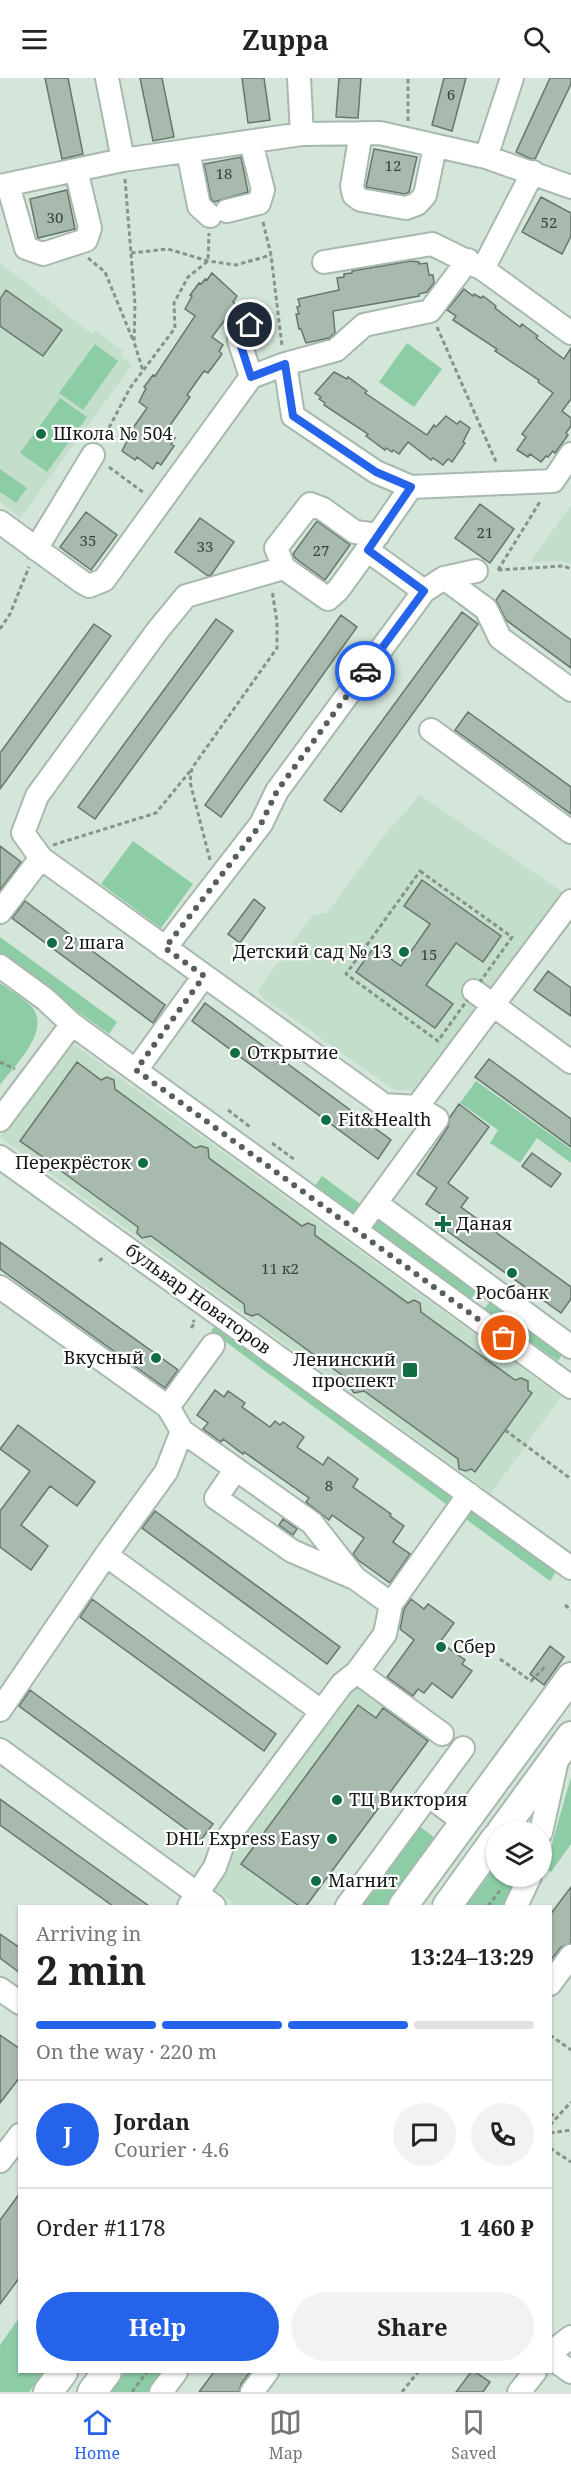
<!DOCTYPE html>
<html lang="en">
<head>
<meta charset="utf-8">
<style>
	:root { --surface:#fff; --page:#f2f2f2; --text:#222; --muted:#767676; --line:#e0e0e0; --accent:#2563eb }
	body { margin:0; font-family:"Noto Serif",serif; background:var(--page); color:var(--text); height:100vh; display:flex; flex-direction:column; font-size:22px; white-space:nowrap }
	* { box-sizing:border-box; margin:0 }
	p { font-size:20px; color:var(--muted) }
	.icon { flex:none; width:33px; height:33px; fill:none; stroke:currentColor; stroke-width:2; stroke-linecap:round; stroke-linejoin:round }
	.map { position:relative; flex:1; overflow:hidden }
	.drawer { position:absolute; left:18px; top:1827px; width:534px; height:468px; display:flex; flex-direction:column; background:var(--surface); border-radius:0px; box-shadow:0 2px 4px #0004 }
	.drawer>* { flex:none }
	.fabs { position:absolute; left:486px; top:1743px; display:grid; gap:12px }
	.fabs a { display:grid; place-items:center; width:66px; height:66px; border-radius:50%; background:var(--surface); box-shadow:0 2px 4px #0004; font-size:30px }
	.pin { position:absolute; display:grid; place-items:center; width:51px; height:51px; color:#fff; margin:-26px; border:3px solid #fff; border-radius:50%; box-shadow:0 2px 6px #0007 }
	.courier { position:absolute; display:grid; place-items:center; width:60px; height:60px; margin:-30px; border:4px solid #2563eb; border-radius:50%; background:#fff; color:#222; box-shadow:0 2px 8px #0007 }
	.summary em { font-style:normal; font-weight:700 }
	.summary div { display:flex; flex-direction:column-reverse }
	.summary { display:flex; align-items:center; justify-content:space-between; height:102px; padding:0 18px }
	h1 { font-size:39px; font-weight:700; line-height:45px }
	.bar { display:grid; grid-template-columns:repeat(4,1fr); gap:9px 6px; align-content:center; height:72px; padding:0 18px }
	.bar i { height:8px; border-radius:4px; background:var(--line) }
	.bar .on { background:var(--accent) }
	.bar p { grid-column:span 4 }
	.line { display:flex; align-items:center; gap:15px; padding:0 18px; border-top:2px solid var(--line) }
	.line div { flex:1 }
	.round { display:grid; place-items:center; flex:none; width:63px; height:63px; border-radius:32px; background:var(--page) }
	.button { display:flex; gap:12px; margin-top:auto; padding:12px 18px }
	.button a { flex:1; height:69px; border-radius:36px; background:var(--accent); color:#fff; font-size:24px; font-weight:700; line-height:69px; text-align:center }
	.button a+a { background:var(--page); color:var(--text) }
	header { display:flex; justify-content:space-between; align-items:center; height:78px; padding:0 18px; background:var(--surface); font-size:27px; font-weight:700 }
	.tab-bar { display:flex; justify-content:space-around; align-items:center; height:84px; border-top:2px solid var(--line); background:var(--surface); font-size:16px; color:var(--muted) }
	.tab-bar a { display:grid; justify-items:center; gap:3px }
	.tab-bar .on { color:var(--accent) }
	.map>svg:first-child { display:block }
	.built { fill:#c4decc }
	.green { fill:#8dcda5 }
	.building { fill:#a8baae; stroke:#66766b; stroke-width:1.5 }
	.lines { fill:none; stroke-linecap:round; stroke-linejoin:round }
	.minor-casing { stroke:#a7b9ad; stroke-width:26 }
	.major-casing { stroke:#a7b9ad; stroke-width:32 }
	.path { stroke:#85938a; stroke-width:3; stroke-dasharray:4.5 3; stroke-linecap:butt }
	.minor { stroke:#fff; stroke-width:22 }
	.major { stroke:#fff; stroke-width:28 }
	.done { stroke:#566059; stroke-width:6; stroke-dasharray:0 10.8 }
	.route { stroke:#2563eb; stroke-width:8 }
	.poi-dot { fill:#126e42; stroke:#fff; stroke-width:2 }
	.labels { text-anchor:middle; stroke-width:4.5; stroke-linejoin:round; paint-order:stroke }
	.number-label { font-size:15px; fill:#38403a }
	.poi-label { font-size:18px; fill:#121814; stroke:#fff; text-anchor:start }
	.street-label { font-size:18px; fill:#121814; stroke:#fff }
</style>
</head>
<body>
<header><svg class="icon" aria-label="menu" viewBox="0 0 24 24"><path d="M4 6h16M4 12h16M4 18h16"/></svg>Zuppa<svg class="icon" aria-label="search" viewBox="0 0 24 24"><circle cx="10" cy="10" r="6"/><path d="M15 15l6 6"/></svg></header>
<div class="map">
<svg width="571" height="2314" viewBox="0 0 571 2314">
	<rect width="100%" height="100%" fill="#d4e6da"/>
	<path class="built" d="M0,185L92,256L95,252L123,273L120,277L132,287L20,440L0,424Z
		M571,427V486L562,483L530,484Z
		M420,717L564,815L420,1013L394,1012L261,918L258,912L313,837L327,835L382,760Z
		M69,963L561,1319L491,1415L0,1059Z
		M358,1598L435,1655L308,1828H237L207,1806Z"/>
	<path class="green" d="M407,265L442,291L414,329L379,304Z
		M95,266L118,283L83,332L59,315Z
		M60,320L87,339L47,394L20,375Z
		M0,391L27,410L16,425L0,414Z
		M133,763L193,806L161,850L101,806Z
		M0,859L117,944L109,956L0,877Z
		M0,905C10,912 21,919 30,927C54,951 14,988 0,1007Z
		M476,1003L571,1071V1085L537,1060L520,1085L490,1065L498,1052L460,1025Z
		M322,1098L363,1128L356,1137L315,1108Z
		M375,1138L477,1213L471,1221L369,1147Z
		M491,1222L563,1275L558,1283L484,1231Z
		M217,1245L456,1420L450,1429L211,1253Z
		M469,1430L556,1494L550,1503L463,1439Z
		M571,1699V1766L551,1794L545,1790Z
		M418,1747L436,1761L386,1828H358Z
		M496,1787V1798L523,1799L506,1828H466Z
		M19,2240L20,2294H44L29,2314H0V2267Z
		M125,2294H166L151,2314H110Z"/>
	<path class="building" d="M45,0H68L83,76L62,81Z
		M140,0H162L174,59L153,63Z
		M242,0H264L270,42L248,45Z
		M339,0H361L358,40L336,39Z
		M444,0H466L452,53L432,47Z
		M550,0H571V6L535,81H531L516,74Z
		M374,71L417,79L409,114L405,116L366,109Z
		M241,79L248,114L214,124L211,121L204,86Z
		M67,112L75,151L38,160L30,121Z
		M541,119L571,135V158L562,176L522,154Z
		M411,183L419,184V186L427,185L429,197H433L434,205L427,214L419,216V218L333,233L335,255L329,260L306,265L301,251H299L296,236H299L297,229L300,228L298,221L339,212L337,200L344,199V196L352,195V193Z
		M212,195L237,218L233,224L236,227L212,259L223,267L219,273L222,276L208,295L204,293L187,317L190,319L166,353L175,360L171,366L174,368L161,387L157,384L153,391L137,379L135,382L122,373L129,359L128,357L147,330L139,324L146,310L144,309L153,297L155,298L195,238L185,231L192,218L190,217L199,205L201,206L205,201L207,202Z
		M464,211L473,218L474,216L481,220L483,218L496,228L495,230L520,249L522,246L538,258L536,260L564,281L571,270V321L562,333L571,340V348L566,355L568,357L555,375L553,373L548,379L546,378L541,384L530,376L528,379L517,372L526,359L522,356L553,315L538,304L539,302L495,273L497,271L453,242L456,238L447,232Z
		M6,212L62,252L43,278L0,248V221Z
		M334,294L347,301L348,299L367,313L365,315L427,357L434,347L436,349L446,338L457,346L460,343L470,350L463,364L465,365L452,384L448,381L443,387L433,380L431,382L408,364L399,376L393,372L392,374L386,370L385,372L366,358L368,356L324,327L325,325L319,321L321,319L315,315Z
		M480,426L514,451L490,485L455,460Z
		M86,434L117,457L91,492L60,469Z
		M200,440L234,464L211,497L208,498L175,474Z
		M317,443L350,467L325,502L295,480L293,476Z
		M503,512L571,562V590L506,542L496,522Z
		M462,534L478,546L341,734L324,722Z
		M341,537L357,549L221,739L205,727Z
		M216,541L233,553L95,741L78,729Z
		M94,546L111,558L0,711V675Z
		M468,634L571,709V736L455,652Z
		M0,768L21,784L0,812Z
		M422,802L501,858L483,884L456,865L426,907L453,926L435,950L356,894L374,869L401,888L430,846L404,828Z
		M254,821L265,830L240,865L228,856Z
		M25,823L165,927L153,945L12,840Z
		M548,893L571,910V938L534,912Z
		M205,925L391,1062L378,1081L192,943Z
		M489,981L571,1041V1069L475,999Z
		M77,984L101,1002L107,999L114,1002L115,1011L195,1070L201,1068L208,1070L209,1080L302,1148L308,1145L315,1148V1157L408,1225L414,1222L420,1225L421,1234L515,1302L521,1300L528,1303V1312L532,1315L475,1394L471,1391L466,1393L459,1391L458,1381L364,1313L354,1315L350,1309V1303L258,1236L252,1238L245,1235L244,1226L151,1158L142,1160L137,1155L138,1149L57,1090L51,1092L44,1090V1080L20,1063Z
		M459,1026L489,1049L448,1105L468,1120L461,1129L571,1209V1221L561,1235L439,1147L445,1139L426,1126L437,1110L417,1096L448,1049L450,1039Z
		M532,1075L561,1096L551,1109L522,1088Z
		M0,1164L178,1292L165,1310L0,1191Z
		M215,1312L224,1319L228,1313L245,1325L242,1329L270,1349L275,1343L280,1347L283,1344L304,1359L297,1369L323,1387L328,1379L358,1401L353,1409L391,1436L390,1438L404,1448L393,1464L410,1476L390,1505L358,1482L353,1476L364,1460L332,1437L329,1442L306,1424L309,1420L244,1374L243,1376L223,1361L221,1364L203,1351L208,1345L197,1337Z
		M18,1347L95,1404L77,1428L50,1408L21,1447L48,1468L31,1492L0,1469V1433L30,1393L0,1371Z
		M155,1433L340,1569L327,1586L142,1450Z
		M283,1441L297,1451L293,1457L279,1447Z
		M92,1521L276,1656L264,1673L80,1539Z
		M411,1521L424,1531L428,1526L454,1545L440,1564L465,1582L462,1586L472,1593L452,1620L432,1605L424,1615L418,1611L413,1618L387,1599L414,1562L400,1551L404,1531Z
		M550,1568L564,1579L544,1607L530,1596Z
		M30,1612L213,1746L201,1762L19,1628Z
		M358,1627L376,1640L383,1630L428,1663L306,1828H299L241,1786Z
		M0,1721L79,1778L149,1828H113L0,1747Z
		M571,1809V1865L561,1869L550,1883V1837Z
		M0,1856L20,1870V1895L0,1880Z
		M0,1957L20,1971V1999L0,2025Z
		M20,2115V2199L0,2226V2142Z
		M214,2294H250L241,2306L239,2314H199Z
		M471,2294H475L490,2304L483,2314H456Z"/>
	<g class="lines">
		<g class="minor-casing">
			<path id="minor" d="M107,0L123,82L302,56L380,55L486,79L571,109
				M299,0L302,56
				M361,55L352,108L354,117L361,122L406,130L417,126L425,117L435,69
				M188,73L199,128L210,138
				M486,79L512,0
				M8,107L26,170L43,176L86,162L90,150L76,92
				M0,108L123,82
				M227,133L259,125L263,112L251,64
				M324,184L432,166L483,191L571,255
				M483,191L533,94
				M250,247L239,262L251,299
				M285,286L293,338L376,394L411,409L553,403L571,376
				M411,409L367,472L424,513
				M0,444L82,504L89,508L104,502L251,299L285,286L336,272L364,247L430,233L468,182
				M36,471L93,377
				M284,490L276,470L310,426L323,431L355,454L378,457
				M444,500L476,493
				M431,652L571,754
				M0,834L41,780
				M165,870L261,746L277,713L424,513L444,500L486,531L500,560L571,612
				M0,888L45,921L72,946L571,1309
				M474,913L493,927L571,823
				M136,992L204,898
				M417,1029L493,927L571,984
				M0,1042L72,946
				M0,1079L571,1490
				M376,1125L571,1269
				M356,1152L437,1041L417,1029L384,1027L41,780L23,755L37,718L158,552L186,518L284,490L328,521L338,512L367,472
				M0,1209L168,1329
				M182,1353L312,1445L355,1500L391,1526
				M236,1391L216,1420L292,1473L352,1499
				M106,1477L321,1633
				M357,1594L442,1656
				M0,1632L106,1477L166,1394L182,1353L168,1329L213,1267
				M0,1672L214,1828
				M428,1717L464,1744
				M541,1754L557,1682
				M189,1828L215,1789L223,1766L342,1606L357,1594L385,1556L391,1526L469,1416
				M347,1828L463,1670
				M516,1828L530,1798
				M550,1906L571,1878
				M0,1911L20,1925
				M0,2083L20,2057
				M550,2275L571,2259
				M550,2279L571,2294
				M161,2314L176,2294
				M252,2314L267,2294
				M519,2314L535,2294"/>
		</g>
		<g class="major-casing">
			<path id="major" d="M501,1754L571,1658
				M403,1828L571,1599
				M447,1828L496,1760
				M48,2314L63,2294
				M92,2314L107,2294"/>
		</g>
		<path class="path" d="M408,43V0
			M125,101L135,226L134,264L143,293
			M263,144L271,177L282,268
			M131,175L168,171L208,183L236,187L271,177
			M88,180L105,194L133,262
			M437,249L497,386
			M102,363L130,310L175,250L174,225L188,199L208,183L209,155
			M109,389L144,415
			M498,492L541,422
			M498,492L564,488L571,491
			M0,551L10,536L29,489
			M53,767L156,735L191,692
			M210,782L190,704L192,690L277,570V544L272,512
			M420,793L512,859L438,963L346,896Z
			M0,984L15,991
			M228,1032L250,1049
			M272,1065L295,1082
			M99,1183L105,1178
			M191,1250L195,1245L193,1242
			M505,1352L571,1401
			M565,1527L571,1532
			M500,1581L531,1603L545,1589
			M488,1828L502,1810
			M550,1957L571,1972
			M550,2035L557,2040
			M550,2047L571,2024
			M550,2055L571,2052
			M550,2070L571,2084
			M132,2314L147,2294
			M402,2314L418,2294"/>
		<use href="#minor" class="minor"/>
		<use href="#major" class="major"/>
	</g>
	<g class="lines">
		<path class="done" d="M365,593L277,713L261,746L165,870L204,898L136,992L504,1260"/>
		<path class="route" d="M250,247L239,262L251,299L285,286L293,338L376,394L411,409L368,472L424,513L365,593"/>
	</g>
	<g class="poi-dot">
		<circle cx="41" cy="356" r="6"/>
		<circle cx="52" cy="865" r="6"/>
		<circle cx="404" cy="874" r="6"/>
		<circle cx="235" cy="975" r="6"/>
		<circle cx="326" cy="1042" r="6"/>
		<circle cx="143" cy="1085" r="6"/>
		<path d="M440 1137h6v6h6v6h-6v6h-6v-6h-6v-6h6z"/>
		<circle cx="512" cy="1195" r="6"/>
		<circle cx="156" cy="1280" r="6"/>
		<rect x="402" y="1284" width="16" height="16" rx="3"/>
		<circle cx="441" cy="1569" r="6"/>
		<circle cx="337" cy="1722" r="6"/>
		<circle cx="332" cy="1761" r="6"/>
		<circle cx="316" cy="1803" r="6"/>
	</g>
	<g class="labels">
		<g class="number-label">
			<text x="451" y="22">6</text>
			<text x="393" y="93">12</text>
			<text x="224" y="101">18</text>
			<text x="55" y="145">30</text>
			<text x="549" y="150">52</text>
			<text x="485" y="460">21</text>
			<text x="88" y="468">35</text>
			<text x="205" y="474">33</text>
			<text x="321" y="478">27</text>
			<text x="429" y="882">15</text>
			<text x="280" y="1196">11 к2</text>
			<text x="329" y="1413">8</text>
		</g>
		<g class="poi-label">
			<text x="53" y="362">Школа № 504</text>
			<text x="64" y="871">2 шага</text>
			<text x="392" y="880" text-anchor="end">Детский сад № 13</text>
			<text x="247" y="981">Открытие</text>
			<text x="338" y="1048">Fit&amp;Health</text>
			<text x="131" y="1091" text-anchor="end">Перекрёсток</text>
			<text x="456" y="1152">Даная</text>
			<text x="512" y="1221" text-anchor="middle">Росбанк</text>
			<text x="144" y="1286" text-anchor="end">Вкусный</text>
			<text x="396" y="1288" text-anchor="end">Ленинский<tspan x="396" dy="21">проспект</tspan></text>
			<text x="453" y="1575">Сбер</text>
			<text x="349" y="1728">ТЦ Виктория</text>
			<text x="320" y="1767" text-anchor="end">DHL Express Easy</text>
			<text x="328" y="1809">Магнит</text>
		</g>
		<g class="street-label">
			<text transform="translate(198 1221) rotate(36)" y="6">бульвар Новаторов</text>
		</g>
	</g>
</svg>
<div class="fabs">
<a><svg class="icon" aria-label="layers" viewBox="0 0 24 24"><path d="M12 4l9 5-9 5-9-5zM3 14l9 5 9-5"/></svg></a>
</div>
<div class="pin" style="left:504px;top:1260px;background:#ea580c"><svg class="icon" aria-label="bag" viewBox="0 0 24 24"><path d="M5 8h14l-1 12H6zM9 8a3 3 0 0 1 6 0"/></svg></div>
<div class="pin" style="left:250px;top:247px;background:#1f2937"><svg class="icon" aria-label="home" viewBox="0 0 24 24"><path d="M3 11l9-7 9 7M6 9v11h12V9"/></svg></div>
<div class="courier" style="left:365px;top:593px"><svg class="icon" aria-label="car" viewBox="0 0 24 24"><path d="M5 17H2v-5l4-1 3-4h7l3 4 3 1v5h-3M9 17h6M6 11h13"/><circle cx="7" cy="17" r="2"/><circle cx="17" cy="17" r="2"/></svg></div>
<section class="drawer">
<div class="summary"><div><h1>2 min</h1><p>Arriving in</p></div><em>13:24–13:29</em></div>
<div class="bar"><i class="on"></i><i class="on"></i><i class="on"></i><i></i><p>On the way · 220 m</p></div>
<div class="line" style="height:108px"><b class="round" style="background:var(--accent);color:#fff">J</b><div><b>Jordan</b><p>Courier · 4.6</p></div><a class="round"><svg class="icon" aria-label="chat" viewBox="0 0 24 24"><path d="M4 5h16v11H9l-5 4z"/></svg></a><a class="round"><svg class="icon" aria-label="phone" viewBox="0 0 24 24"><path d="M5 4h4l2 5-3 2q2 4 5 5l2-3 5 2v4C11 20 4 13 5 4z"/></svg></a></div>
<div class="line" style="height:78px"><div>Order #1178</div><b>1 460 ₽</b></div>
<div class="button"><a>Help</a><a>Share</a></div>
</section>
</div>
<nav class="tab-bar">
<a class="on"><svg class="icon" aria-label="home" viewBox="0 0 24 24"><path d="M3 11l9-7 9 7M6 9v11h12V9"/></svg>Home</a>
<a><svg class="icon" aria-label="map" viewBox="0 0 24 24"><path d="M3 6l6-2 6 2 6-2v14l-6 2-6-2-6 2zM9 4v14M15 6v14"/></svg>Map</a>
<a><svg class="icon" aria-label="saved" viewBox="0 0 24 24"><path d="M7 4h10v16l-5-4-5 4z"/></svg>Saved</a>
</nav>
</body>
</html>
